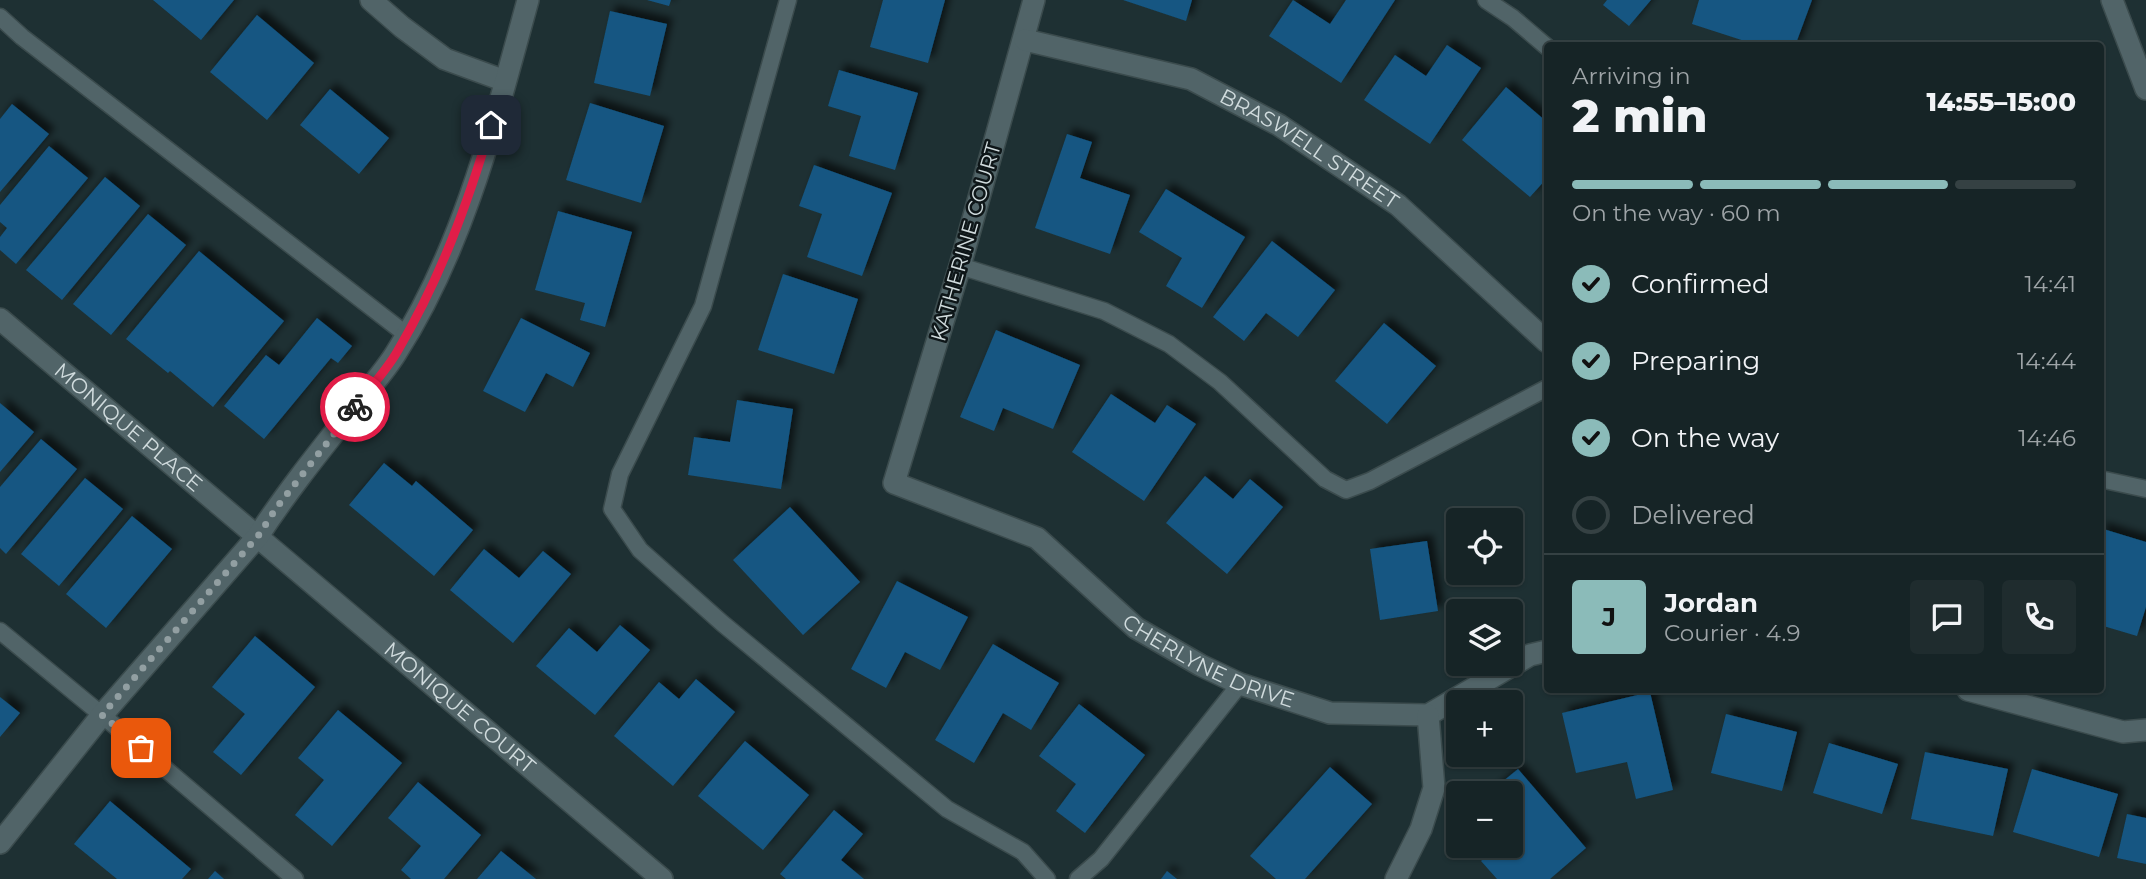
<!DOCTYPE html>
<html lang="en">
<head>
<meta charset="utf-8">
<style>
	:root { --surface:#162426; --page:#1f2c2e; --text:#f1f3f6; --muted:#9ea4a7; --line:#354143; --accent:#8bbbb9 }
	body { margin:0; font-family:Montserrat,sans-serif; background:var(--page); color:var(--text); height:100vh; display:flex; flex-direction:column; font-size:26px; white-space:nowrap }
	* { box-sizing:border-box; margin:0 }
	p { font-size:23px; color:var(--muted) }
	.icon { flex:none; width:38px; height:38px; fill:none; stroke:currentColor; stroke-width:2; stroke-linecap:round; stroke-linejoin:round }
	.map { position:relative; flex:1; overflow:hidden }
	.drawer { position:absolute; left:1544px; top:42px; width:560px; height:651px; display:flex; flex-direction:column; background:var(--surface); border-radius:7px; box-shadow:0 2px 5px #0004,0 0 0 2px var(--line) }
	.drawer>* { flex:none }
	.buttons { position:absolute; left:1446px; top:508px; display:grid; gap:14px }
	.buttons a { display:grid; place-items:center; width:77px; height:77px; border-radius:7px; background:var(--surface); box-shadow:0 2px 5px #0004,0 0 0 2px var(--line); font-size:35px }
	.pin { position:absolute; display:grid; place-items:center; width:60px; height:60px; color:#fff; margin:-30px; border-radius:14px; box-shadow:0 4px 10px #0006 }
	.courier { position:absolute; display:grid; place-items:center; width:70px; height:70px; margin:-35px; border:5px solid #e11d48; border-radius:50%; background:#fff; color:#222; box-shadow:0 2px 9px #0007 }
	.head em { font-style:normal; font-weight:800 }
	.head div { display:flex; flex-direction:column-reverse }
	.head { display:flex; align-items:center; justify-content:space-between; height:119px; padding:0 28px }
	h1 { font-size:46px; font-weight:800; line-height:52px }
	.bar { display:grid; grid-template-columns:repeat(4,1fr); gap:10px 7px; align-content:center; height:84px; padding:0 28px }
	.bar i { height:9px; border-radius:5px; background:var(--line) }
	.bar .on { background:var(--accent) }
	.bar p { grid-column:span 4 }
	.line { display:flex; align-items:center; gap:18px; padding:0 28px; border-top:2px solid var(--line) }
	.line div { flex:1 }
	.round { display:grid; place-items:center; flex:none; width:74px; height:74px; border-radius:7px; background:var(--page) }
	ol { padding:0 28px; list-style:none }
	li { display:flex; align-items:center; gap:21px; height:77px }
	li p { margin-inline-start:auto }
	li .icon { padding:7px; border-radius:50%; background:var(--accent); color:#111; stroke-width:4 }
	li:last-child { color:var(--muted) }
	li i { width:38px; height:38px; border:4px solid var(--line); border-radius:50% }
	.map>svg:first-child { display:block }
	.building { fill:#145682; filter:url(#shadow) }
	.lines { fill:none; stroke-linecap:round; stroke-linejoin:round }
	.service-casing { stroke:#3b4b4d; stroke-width:19 }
	.minor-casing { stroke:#3b4b4d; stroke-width:24 }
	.service { stroke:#516468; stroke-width:16 }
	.minor { stroke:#516468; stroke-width:21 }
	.done { stroke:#929fa2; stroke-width:7; stroke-dasharray:0 12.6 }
	.route { stroke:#e11d48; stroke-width:9 }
	.labels { text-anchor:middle; stroke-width:5; stroke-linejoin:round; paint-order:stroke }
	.street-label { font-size:21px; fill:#d0dbdd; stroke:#0e1618 }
</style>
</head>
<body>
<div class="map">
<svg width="2146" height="879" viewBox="0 0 2146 879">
	<defs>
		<filter id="shadow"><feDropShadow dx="6" dy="-6" stdDeviation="3.5" flood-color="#0009"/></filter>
	</defs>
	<rect width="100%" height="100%" fill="#1e3033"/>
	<path class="building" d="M153,0H234L201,40Z
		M647,0H671L669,6Z
		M883,0H945L928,63L870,47Z
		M1123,0H1192L1186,21Z
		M1293,0L1330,24L1346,0H1395L1341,83L1269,36Z
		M1607,0H1651L1629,26L1603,5Z
		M1699,0H1812L1795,46H1760L1692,24Z
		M610,11L667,24L650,96L594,83Z
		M257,15L314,63L267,120L210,72Z
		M1447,45L1481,68L1430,144L1364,100L1395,55L1426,76Z
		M839,70L918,93L895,170L849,156L861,116L828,106Z
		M1506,87L1547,122V178L1530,197L1462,140Z
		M330,89L389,138L359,174L300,125Z
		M590,103L664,126L641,203L566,180Z
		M12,104L49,134L0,192V119Z
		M1067,134L1092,142L1080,178L1130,195L1110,254L1035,228Z
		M49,146L88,178L16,264L0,250V237L7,228L0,222V205Z
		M814,165L892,193L862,276L807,257L822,214L799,206Z
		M105,177L140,206L62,300L26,270Z
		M1166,189L1245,237L1202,308L1166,286L1182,258L1139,232Z
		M558,211L632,232L605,327L580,320L585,303L535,290Z
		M148,214L186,245L111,335L73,304Z
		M1272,241L1335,290L1298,337L1266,313L1244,341L1213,317Z
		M199,251L284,321L213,407L170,371L168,373L126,339Z
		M783,274L858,299L834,374L758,350Z
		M317,318L352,346L338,363L331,358L264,439L224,406L266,355L279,365Z
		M521,318L590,353L573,387L546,373L525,412L483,391Z
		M1384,323L1436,366L1387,424L1335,381Z
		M996,330L1080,365L1053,429L1003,408L994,431L960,417Z
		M1111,394L1155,423L1167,405L1196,424L1144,501L1072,452Z
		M737,400L793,409L781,489L688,475L694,437L730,442Z
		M0,403L34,432L0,472Z
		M41,439L77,469L6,554L0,548V487Z
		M384,463L412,486L416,481L473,530L434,576L349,505Z
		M1205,476L1233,499L1250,479L1283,507L1227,574L1166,523Z
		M85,478L123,509L59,586L21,554Z
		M790,507L860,582L803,635L733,560Z
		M132,516L172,549L106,628L66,594Z
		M2100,528L2146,542V607L2137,636L2100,625Z
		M1427,541L1438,611L1380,620L1370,549Z
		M484,549L519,578L543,551L571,574L513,643L450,590Z
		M897,581L968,617L940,670L905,652L886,688L851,669Z
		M620,625L650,650L595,715L536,666L569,628L597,652Z
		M255,636L315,687L241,775L213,752L245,714L212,687Z
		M993,644L1059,683L1031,730L1003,713L974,763L935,740Z
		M696,679L735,712L673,786L614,736L659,682L679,699Z
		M1650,692L1673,790L1636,799L1627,762L1576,773L1562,713Z
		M0,697L20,713L0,737Z
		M1079,704L1145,755L1085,833L1056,811L1076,784L1039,756Z
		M338,710L402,763L332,846L295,815L324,780L298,758Z
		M1726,714L1797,732L1782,791L1711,773Z
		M745,741L809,795L763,850L698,796Z
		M1829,743L1898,764L1882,814L1813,793Z
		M1925,752L2008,769L1993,836L1911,819Z
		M1330,767L1372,804L1305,879H1276L1250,856Z
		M1518,769L1586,848L1550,879H1497L1481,861L1499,845H1510V835L1521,826L1510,813V793L1491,791Z
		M2032,769L2118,794L2099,857L2013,832Z
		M418,782L481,835L444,879H411L401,870L421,846L388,818Z
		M110,801L191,869L182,879H117L74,844Z
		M834,810L863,834L841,860L864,879H786L780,874Z
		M2127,814L2146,818V864L2117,858Z
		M501,851L536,879H477Z
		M215,871L224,879H208Z
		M1167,871L1177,879H1161Z"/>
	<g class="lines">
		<g class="service-casing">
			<path id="service" d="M788,0L703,306L620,474L612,509L640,550L722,623L947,809L1023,852L1047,879
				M1486,0L1513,18L1547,47
				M0,17L22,37L407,335
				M960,266L1104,311L1169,344L1220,382L1325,479L1346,490L1370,481L1547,388
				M2100,479L2146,489
				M0,631L102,715L295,879
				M1078,879L1101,859L1240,684"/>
		</g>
		<g class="minor-casing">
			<g id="minor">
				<path d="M371,0L402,27L445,59L505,81"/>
				<path id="s1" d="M1034,0L960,266L894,483L1037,538L1136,628L1200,665L1240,684L1330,713L1428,715L1530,655L1547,651"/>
				<path d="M2112,0L2146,89"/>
				<path id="s2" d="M1025,40L1191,79L1279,125L1398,205L1547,342"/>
				<path id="s3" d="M0,319L662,879"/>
				<path d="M1968,690L2123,732L2146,730"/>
				<path d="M0,843L102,715L258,536C288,490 323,447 357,404C370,387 385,371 396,353C464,247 495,120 528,0"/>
				<path d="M1396,879L1421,829L1434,788L1428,715"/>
			</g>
		</g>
		<use href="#service" class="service"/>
		<use href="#minor" class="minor"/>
	</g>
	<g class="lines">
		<path class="done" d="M141,748L102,715L258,536L277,507L355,407"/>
		<path class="route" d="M355,407C369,389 386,371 397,352C440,279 467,206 491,125"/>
	</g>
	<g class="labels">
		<g class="street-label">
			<text dy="7" stroke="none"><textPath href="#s2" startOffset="308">BRASWELL STREET</textPath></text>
			<text transform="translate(966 242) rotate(-74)" y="7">KATHERINE COURT</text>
			<text dy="7" stroke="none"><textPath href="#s3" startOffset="168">MONIQUE PLACE</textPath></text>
			<text dy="7" stroke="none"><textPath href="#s1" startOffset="870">CHERLYNE DRIVE</textPath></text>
			<text dy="7" stroke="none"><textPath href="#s3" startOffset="602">MONIQUE COURT</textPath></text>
		</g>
	</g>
</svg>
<div class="buttons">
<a><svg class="icon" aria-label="locate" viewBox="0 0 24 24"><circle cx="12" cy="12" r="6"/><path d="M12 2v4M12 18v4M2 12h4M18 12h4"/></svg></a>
<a><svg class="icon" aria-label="layers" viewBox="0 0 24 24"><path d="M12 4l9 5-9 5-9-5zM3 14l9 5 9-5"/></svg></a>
<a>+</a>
<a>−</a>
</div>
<div class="pin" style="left:141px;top:748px;background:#ea580c"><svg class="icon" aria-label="bag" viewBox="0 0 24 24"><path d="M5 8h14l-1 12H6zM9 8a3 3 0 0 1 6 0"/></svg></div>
<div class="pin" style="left:491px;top:125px;background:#1f2937"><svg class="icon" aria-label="home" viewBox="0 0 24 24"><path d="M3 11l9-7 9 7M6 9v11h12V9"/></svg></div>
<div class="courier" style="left:355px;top:407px"><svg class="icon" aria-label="bike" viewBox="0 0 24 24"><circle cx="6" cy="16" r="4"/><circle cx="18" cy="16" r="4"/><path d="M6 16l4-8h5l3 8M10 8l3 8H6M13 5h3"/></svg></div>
<section class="drawer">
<div class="head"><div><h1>2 min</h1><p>Arriving in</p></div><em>14:55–15:00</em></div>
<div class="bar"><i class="on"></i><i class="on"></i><i class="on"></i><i></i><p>On the way · 60 m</p></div>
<ol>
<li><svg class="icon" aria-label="check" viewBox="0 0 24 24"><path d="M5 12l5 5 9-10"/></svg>Confirmed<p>14:41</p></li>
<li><svg class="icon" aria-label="check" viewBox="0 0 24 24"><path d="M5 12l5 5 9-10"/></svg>Preparing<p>14:44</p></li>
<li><svg class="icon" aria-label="check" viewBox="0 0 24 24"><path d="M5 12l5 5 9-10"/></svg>On the way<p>14:46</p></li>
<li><i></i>Delivered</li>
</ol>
<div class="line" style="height:126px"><b class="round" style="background:var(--accent);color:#111">J</b><div><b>Jordan</b><p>Courier · 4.9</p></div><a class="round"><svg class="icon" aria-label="chat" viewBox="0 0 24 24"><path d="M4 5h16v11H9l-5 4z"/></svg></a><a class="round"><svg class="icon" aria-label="phone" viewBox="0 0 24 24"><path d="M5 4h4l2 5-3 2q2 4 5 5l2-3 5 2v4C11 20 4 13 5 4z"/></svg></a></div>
</section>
</div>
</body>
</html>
